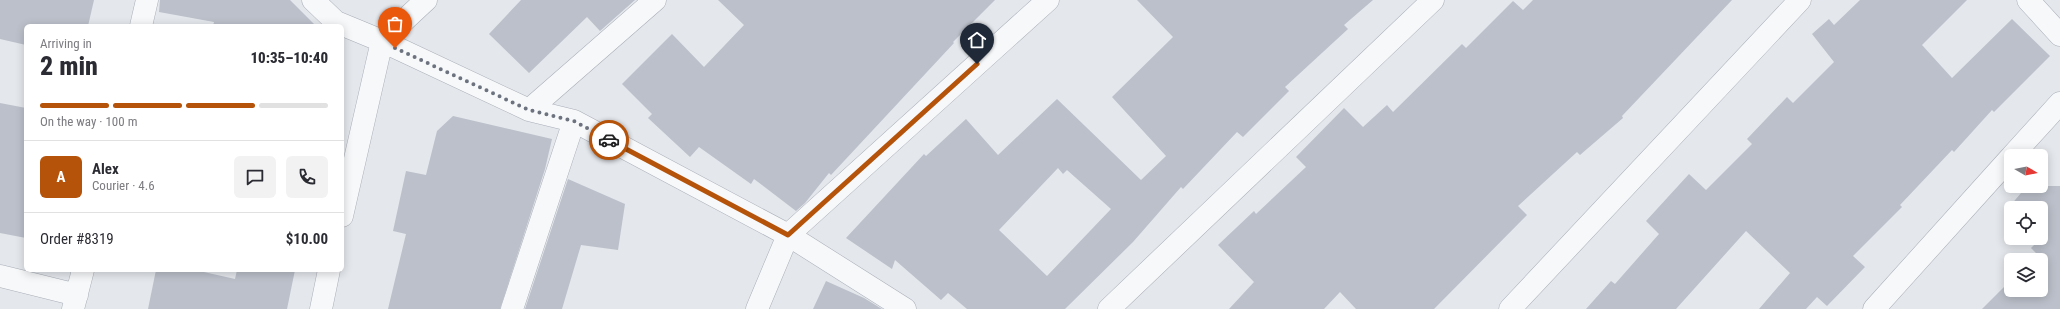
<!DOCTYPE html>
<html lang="en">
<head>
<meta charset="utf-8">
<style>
	:root { --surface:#fff; --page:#f2f2f3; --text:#2b2b33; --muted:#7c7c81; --line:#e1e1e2; --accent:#b45309 }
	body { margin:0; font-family:"Roboto Condensed",sans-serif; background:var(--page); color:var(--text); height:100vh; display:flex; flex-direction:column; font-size:15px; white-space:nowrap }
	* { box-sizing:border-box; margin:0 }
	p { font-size:13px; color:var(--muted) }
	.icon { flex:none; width:22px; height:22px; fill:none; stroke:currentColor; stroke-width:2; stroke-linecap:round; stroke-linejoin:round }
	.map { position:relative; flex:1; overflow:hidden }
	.drawer { position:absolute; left:24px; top:24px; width:320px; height:248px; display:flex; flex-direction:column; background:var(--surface); border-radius:6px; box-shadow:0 2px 10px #0003 }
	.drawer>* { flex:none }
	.needle { width:26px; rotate:99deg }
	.tools { position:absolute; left:2004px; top:149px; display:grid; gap:8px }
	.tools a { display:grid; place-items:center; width:44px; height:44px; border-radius:6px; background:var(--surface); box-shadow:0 2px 10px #0003; font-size:20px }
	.pin { position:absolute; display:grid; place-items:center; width:34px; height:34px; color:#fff; margin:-41px -17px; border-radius:50% 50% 50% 0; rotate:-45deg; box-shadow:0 0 4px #0007 }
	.pin .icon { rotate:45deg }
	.courier { position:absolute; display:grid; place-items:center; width:40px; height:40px; margin:-20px; border:3px solid #b45309; border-radius:50%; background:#fff; color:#222; box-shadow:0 1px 5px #0007 }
	.overview em { font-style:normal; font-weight:800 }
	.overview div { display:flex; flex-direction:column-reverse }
	.overview { display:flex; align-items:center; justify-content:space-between; height:68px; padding:0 16px }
	h1 { font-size:26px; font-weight:800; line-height:30px }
	.bar { display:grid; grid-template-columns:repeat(4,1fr); gap:6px 4px; align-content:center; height:48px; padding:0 16px }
	.bar i { height:5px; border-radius:3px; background:var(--line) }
	.bar .active { background:var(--accent) }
	.bar p { grid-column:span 4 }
	.line { display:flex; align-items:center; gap:10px; padding:0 16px; border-top:1px solid var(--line) }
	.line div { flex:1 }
	.round { display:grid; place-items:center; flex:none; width:42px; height:42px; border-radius:6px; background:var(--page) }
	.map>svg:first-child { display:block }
	.building { fill:#bbc0ca; fill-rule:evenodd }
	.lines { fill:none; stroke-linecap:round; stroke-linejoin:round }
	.street-casing { stroke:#a9aeb7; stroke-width:23 }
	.street { stroke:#f7f8fa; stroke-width:22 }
	.done { stroke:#6c737f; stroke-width:4; stroke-dasharray:0 7.2 }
	.route { stroke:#b45309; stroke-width:5 }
</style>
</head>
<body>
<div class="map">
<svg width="2060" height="309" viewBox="0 0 2060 309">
	<rect width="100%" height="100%" fill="#e4e7ec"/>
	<path class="building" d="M0,0H94L88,26H26V45L0,39Z
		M160,0H290L316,26H213L214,22L159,12Z
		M521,0H635L600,31L587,17L529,73L489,34Z
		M718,0H995L953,42L954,43L831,175L829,173L805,203L796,211L754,179L751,184L699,147L690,157L648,118L652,114L622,84L672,34L704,67L744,25Z
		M1137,0H1373L1344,25L1348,29L1285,87L1289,91L1243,137L1237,132L1183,189L1181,187L1133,242L1065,309H967L948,293L941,300L895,260L892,269L846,238L924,154L926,156L966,119L998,155L1057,99L1141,180L1166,156L1112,97L1173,37ZM1058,168L1063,174L1067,170L1111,209L1047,276L999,230Z
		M1533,0H1732L1622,116L1623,118L1580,155L1577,152L1518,206L1527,215L1434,309H1356L1340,292L1324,309H1229L1254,282L1218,245L1254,211L1256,214L1306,167L1296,157L1344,108L1363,127L1387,105L1393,112L1462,44L1466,48L1513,1L1523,10Z
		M1860,0H1967L1922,45L1952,78L2012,19L2050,56L1994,112L1992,110L1954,152L1952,150L1900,205L1902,207L1853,256L1865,267L1827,306L1817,297L1806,309H1759L1790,273L1746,231L1676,309H1586L1611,281L1615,284L1659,234L1646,221L1689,174L1706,190L1752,144L1747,139L1787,97L1793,103L1834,62L1812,34L1829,19L1834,25Z
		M0,103L26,108V238L0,233Z
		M453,116L552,139L545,169L500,309H388L406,234L393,231L406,171L426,175L437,131Z
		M568,179L625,204L618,250L581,245L562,309H525Z
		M2027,186H2060V309H1982L2011,280V290H2041V260H2030L2037,254L2031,248L2037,242L2032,238H2041V208H2011V219L2004,213Z
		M156,270H195L235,279L237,270H295L287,309H148Z
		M826,281L864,298L882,309H813Z"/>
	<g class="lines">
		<g class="street-casing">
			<path id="street" d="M313,0L336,22L382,41L529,110L574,121L788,235L905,309
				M2028,0L2060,35
				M141,26L147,0
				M529,110L655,0
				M2012,156L2060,103
				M342,216L382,41L426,0
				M0,276L77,295
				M73,309L83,270
				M321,309L329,270
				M512,309L574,121
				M757,309L788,235L1048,0
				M1109,309L1433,0
				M1510,309L1800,0
				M1874,309L2011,157"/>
		</g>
		<use href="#street" class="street"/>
	</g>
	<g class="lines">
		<path class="done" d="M395,48L529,110L574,121L609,140"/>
		<path class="route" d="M609,140L788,235L977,64"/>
	</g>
</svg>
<div class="tools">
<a><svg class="needle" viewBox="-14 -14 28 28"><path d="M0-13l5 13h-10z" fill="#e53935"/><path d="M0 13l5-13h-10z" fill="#7c7c81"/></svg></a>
<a><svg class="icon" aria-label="locate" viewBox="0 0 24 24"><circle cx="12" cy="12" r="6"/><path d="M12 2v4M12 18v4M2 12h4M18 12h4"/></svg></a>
<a><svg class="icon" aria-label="layers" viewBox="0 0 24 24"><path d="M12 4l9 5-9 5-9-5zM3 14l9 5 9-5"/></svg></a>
</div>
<div class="pin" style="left:395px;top:48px;background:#ea580c"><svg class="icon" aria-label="bag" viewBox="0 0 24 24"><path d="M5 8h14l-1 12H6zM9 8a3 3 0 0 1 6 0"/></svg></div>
<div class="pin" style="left:977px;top:64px;background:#1f2937"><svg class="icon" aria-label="home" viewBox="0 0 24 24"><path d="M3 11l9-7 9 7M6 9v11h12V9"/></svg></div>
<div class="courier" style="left:609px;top:140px"><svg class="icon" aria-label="car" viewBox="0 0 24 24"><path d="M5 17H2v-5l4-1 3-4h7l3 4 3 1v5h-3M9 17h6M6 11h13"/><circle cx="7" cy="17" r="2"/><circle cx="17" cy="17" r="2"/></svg></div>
<section class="drawer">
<div class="overview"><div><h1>2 min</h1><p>Arriving in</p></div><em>10:35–10:40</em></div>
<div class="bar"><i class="active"></i><i class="active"></i><i class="active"></i><i></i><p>On the way · 100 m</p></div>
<div class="line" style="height:72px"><b class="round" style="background:var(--accent);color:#fff">A</b><div><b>Alex</b><p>Courier · 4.6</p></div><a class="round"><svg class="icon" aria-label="chat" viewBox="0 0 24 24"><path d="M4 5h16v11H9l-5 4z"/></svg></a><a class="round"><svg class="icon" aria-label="phone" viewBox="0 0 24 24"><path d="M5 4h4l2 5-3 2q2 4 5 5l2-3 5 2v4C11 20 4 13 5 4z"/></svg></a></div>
<div class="line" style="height:52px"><div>Order #8319</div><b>$10.00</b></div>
</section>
</div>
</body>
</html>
